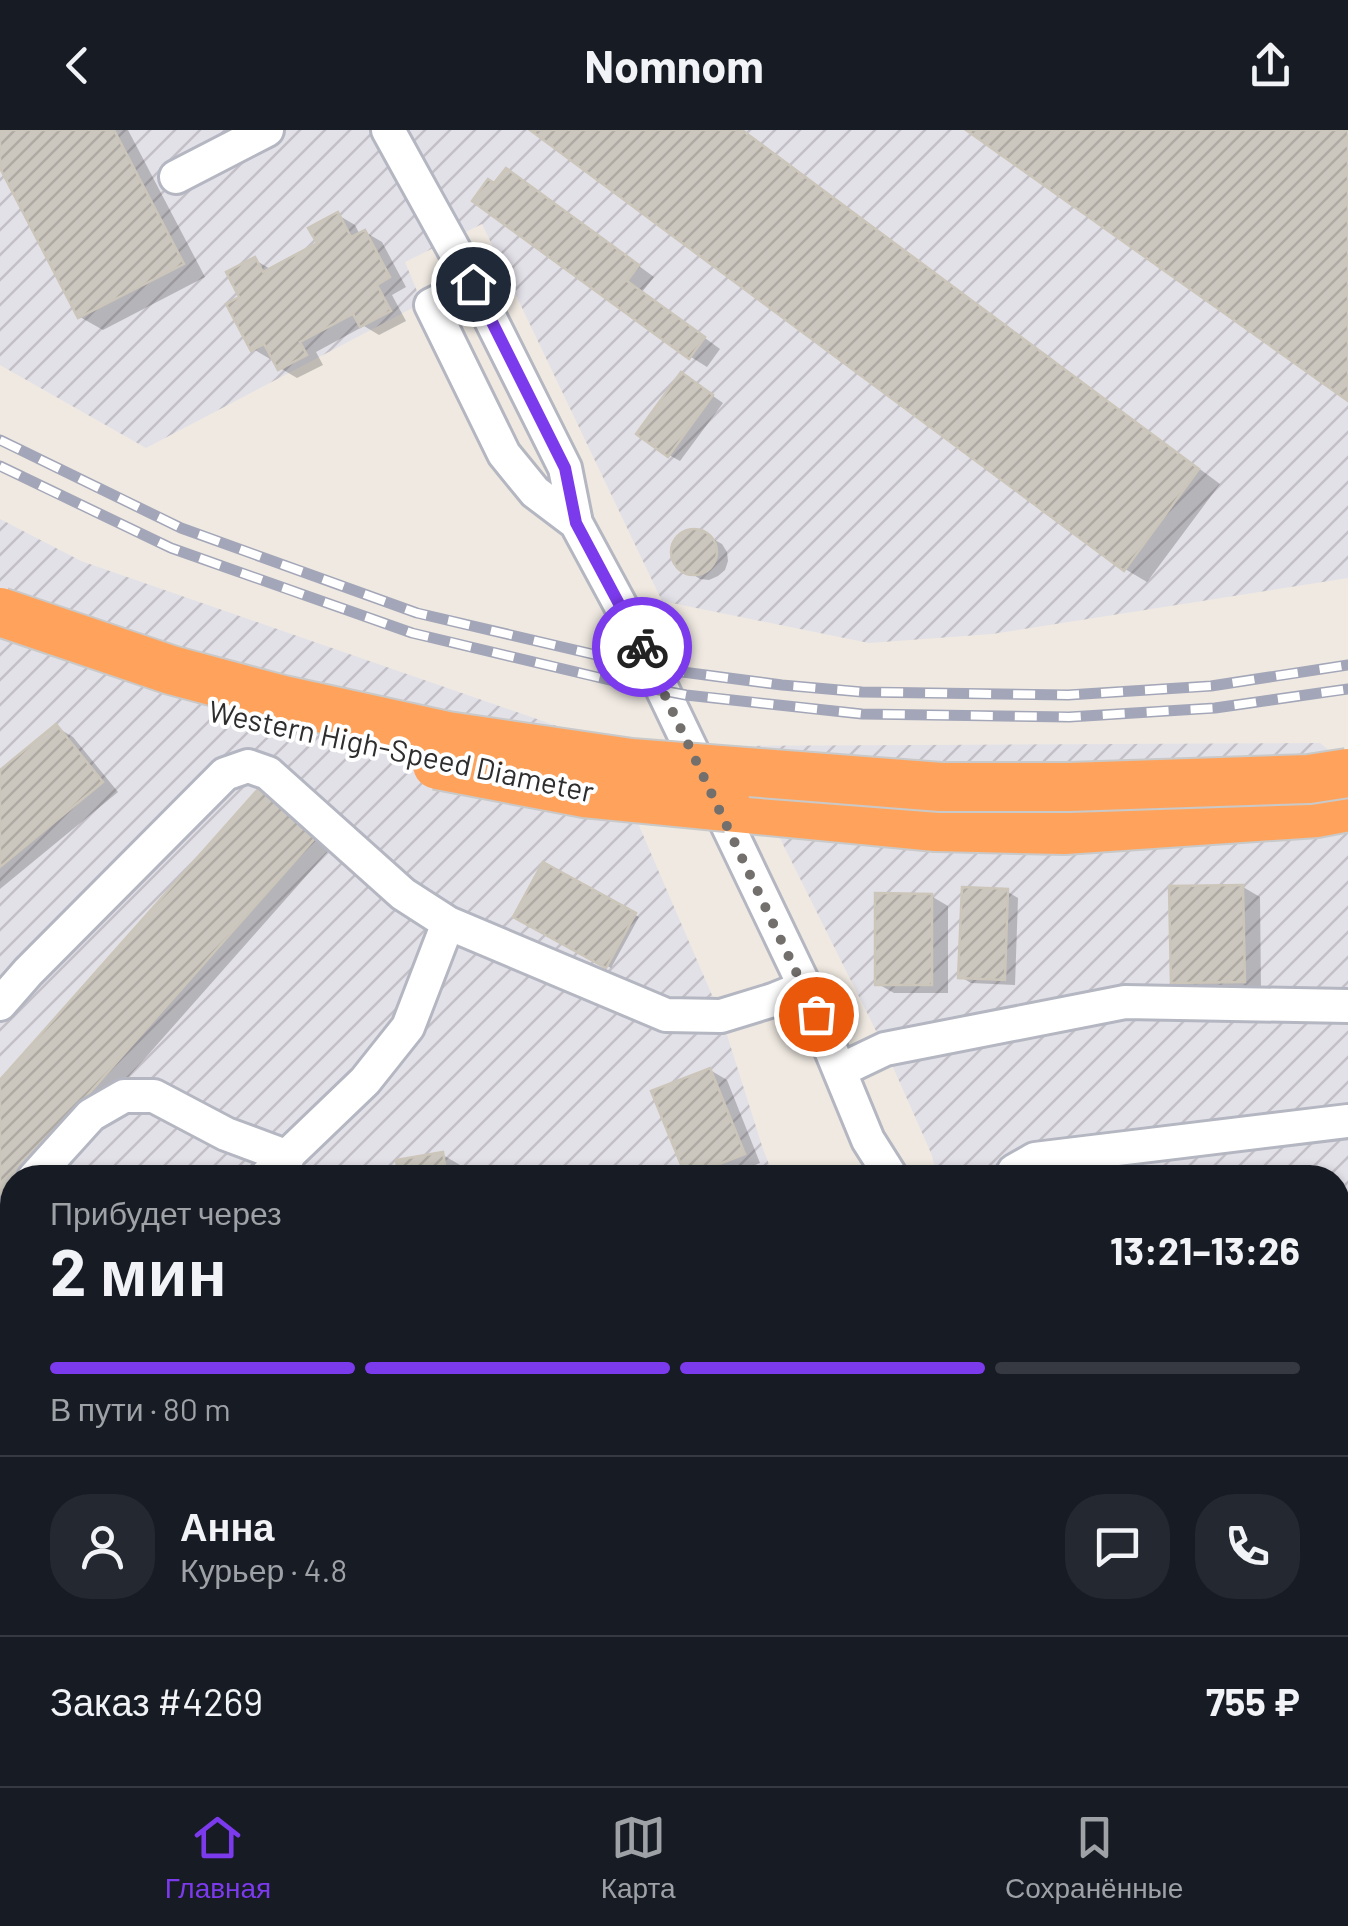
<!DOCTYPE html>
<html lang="ru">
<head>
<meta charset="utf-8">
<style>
	:root { --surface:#171b24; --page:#242831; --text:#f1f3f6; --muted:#9ea1a6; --line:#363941; --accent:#7c3aed }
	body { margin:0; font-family:Barlow,sans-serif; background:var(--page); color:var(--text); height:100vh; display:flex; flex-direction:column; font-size:38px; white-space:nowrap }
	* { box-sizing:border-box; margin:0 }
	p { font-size:32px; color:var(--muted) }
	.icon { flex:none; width:55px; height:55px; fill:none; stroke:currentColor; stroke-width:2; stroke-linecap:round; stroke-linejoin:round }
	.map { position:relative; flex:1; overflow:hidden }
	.details { position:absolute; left:0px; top:1035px; width:1350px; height:622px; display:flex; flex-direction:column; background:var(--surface); border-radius:40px 40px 0 0; box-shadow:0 2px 8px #0004 }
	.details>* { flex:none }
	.pin { position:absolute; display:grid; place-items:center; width:85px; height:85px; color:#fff; margin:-42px; border:5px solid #fff; border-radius:50%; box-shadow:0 2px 10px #0007 }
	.courier { position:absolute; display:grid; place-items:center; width:100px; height:100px; margin:-50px; border:8px solid #7c3aed; border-radius:50%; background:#fff; color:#222; box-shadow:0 2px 12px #0007 }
	.head em { font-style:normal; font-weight:700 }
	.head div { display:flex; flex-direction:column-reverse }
	.head { display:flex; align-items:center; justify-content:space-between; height:170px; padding:0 50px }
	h1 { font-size:65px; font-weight:700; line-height:75px }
	.bar { display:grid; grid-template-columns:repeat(4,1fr); gap:15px 10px; align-content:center; height:120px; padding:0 50px }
	.bar i { height:12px; border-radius:8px; background:var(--line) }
	.bar .active { background:var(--accent) }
	.bar p { grid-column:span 4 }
	.line { display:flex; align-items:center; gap:25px; padding:0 50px; border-top:2px solid var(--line) }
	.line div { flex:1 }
	.round { display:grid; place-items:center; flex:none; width:105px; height:105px; border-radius:40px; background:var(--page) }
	header { display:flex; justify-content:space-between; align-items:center; height:130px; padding:0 50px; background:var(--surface); font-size:45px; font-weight:700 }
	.tabs { display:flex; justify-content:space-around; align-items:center; height:140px; border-top:2px solid var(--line); background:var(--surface); font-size:28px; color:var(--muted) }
	.tabs a { display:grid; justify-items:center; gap:5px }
	.tabs .active { color:var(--accent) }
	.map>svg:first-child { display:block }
	.industrial { fill:url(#industrial-furrows) }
	.shadow { fill:#0003 }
	.building { fill:url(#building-hatch); stroke:#cbc5ba; stroke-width:2.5 }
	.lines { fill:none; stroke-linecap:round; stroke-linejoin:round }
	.minor-casing { stroke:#b4b7c1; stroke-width:38 }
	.highway-casing { stroke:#c9c9c9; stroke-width:52 }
	.minor { stroke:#fff; stroke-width:32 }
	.highway { stroke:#ffa35c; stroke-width:48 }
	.rail-casing { stroke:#a3a6b8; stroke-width:11 }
	.rail { stroke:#fff; stroke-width:8; stroke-dasharray:22; stroke-linecap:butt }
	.highway-bridge-casing { stroke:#c9c9c9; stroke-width:52; stroke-linecap:butt }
	.highway-bridge { stroke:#ffa35c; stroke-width:48 }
	.done { stroke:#726f6d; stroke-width:10; stroke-dasharray:0 18 }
	.route { stroke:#7c3aed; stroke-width:12 }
	.labels { text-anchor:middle; stroke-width:8; stroke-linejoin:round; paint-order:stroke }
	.street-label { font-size:30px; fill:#2e2e2e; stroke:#fff }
</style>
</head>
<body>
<header><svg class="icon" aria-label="back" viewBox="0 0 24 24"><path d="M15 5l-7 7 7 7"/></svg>Nomnom<svg class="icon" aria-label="share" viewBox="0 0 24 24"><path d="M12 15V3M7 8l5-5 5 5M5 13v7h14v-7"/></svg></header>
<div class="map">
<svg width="1348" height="1656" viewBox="0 0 1348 1656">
	<defs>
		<pattern id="industrial-furrows" width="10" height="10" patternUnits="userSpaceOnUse" patternTransform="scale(2.5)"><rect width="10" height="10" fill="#e3e1e8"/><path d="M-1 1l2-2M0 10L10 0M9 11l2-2" fill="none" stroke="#c3c1c7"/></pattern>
		<pattern id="building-hatch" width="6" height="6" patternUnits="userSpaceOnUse" patternTransform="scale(2.5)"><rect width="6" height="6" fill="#cbc7bf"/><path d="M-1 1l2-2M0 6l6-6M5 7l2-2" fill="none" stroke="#afaba4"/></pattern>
	</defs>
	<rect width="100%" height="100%" fill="#efe9e1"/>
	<path class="industrial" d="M0,0H1348V448L992,504L869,513L662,471L482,94L405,132L422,173L146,318L0,235Z
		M0,389L81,431L603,612L721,886L763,1019L774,1047L12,1048V1645H870L862,1656H0Z
		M1320,613L1348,636V1656H1062L1061,1645H1338V1048L938,1047L931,1023L885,919L734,616Z"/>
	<path class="shadow" d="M2,0H128L205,147L103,200L80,187L0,33Z
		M534,0H743L1220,354L1147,452L1125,439Z
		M523,51L654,147L642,162L720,219L707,237L691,227L476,70L496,56Z
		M338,85L355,95L360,105L365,102L382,112L406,157L392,165L406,191L379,205L364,196L316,222L323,235L297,248L280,238L274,227L270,229L253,219L242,168L255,130L272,140L320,115Z
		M693,252L723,273L680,331L669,325Z
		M692,401L701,402L713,409L722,414L727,422L728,431L725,440L718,446L709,450L700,449L680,436L675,429L674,420L677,411L683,404Z
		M56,597L73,607L118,662L0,759V644Z
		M260,660L331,718L39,1048H12V1078L0,1092V954Z
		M544,735L639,787L611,838L516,786Z
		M1243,757L1260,767L1261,861L1190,862L1173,852Z
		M1008,762L1018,768L1015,855L971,853L961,847Z
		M931,766L948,776V863H894L878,854Z
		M710,940L727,950L760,1033L724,1048H692L688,1045Z
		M443,1025L460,1035L462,1048H401Z
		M972,1042L981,1048H955Z
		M12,1167V1255L0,1258V1169Z
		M1348,1388V1631L1342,1632L1338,1630V1389Z"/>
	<path class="building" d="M0,0H114L184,134L78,188L0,38Z
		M530,0H742L1199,339L1124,441Z
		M966,0H1348V271Z
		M506,38L639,135L627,151L705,207L689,229L472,71L488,49L494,53Z
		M338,82L351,107L365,100L390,147L377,155L391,181L360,197L353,184L300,212L307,225L278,240L264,214L251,221L226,174L239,167L226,142L255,127L263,142L317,113L308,98Z
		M681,242L713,265L668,327L636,304Z
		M671 422a23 23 0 1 1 46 0a23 23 0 1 1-46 0Z
		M56,594L103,652L0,737V640Z
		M260,657L316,707L0,1064V950Z
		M543,732L636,783L606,838L513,787Z
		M1243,755L1245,852L1171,853L1169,756Z
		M962,757L1008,759L1005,850L958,848Z
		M875,763L932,764V855H875Z
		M710,938L745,1024L686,1047L651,961Z
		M443,1022L447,1048H399L396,1030Z
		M12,1164V1210L2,1212L7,1245L0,1246V1167Z
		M1348,1300V1332L1338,1334V1302Z
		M1348,1385V1621L1338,1622V1386Z"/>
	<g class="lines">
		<g class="minor-casing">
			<path id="minor" d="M388,0L473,154L565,338L576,393L535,362L504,324L431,175L473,154
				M176,47L267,0
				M576,393L636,504L805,857L868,1010L892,1048
				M0,874L28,842L225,644L248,636L268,643L403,764L448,793L666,885L721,886L773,870L805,857
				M841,940L885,919L1125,872L1348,876
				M34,1048L91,985L124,966H154L226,1004L288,1027
				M264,1048L365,951L408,897L448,793
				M1010,1048L1014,1041L1035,1029L1348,991
				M1338,1106L1348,1105
				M1338,1197L1348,1196
				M0,1355L12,1352
				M1338,1364L1348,1362
				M0,1487L8,1626H0
				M950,1645V1656
				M995,1645L996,1656
				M1159,1645L1160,1656"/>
		</g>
		<g class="highway-casing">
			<path id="highway" d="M727,677L936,697L1064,700L1317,683L1348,677"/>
		</g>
		<use href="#minor" class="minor"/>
		<use href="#highway" class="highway"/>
		<g class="rail-casing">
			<path id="rail" d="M0,310L181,398L417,483L652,538L782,555L862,562L1068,565L1211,556L1348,535
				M0,336L171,418L412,503L618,552L686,565L862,584L1069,587L1215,578L1348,559"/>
		</g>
		<use href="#rail" class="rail"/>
		<g class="highway-bridge-casing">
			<path id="highway-bridge" d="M0,482L171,540L283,570L447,606L631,633L941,657H1069L1309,649L1348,643
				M437,635L584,663L727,677"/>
		</g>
		<use href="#highway-bridge" class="highway-bridge"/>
	</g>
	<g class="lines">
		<path class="done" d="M642,517L816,884"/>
		<path class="route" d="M473,154L565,338L576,393L642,517"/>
	</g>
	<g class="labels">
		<g class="street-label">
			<text transform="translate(401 622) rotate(12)" y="10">Western High-Speed Diameter</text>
		</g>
	</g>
</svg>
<div class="pin" style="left:816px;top:884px;background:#ea580c"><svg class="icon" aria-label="bag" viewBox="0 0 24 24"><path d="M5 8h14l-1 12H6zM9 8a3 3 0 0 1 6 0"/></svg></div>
<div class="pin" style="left:473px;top:154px;background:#1f2937"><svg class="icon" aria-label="home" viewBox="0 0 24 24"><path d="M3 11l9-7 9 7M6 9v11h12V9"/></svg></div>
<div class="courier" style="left:642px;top:517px"><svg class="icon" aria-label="bike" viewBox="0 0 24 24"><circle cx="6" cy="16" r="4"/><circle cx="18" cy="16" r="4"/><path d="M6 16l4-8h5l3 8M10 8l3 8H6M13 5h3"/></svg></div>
<section class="details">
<div class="head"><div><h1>2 мин</h1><p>Прибудет через</p></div><em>13:21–13:26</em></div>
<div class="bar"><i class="active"></i><i class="active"></i><i class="active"></i><i></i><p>В пути · 80 m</p></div>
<div class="line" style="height:180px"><a class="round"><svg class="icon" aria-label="person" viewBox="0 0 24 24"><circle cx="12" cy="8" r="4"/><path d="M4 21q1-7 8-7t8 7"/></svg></a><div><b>Анна</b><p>Курьер · 4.8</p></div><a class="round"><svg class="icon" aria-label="chat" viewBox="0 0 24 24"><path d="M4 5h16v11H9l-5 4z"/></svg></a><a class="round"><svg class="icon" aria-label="phone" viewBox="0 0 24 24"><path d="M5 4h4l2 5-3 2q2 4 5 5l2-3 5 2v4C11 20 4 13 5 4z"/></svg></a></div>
<div class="line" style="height:130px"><div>Заказ #4269</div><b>755 ₽</b></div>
</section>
</div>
<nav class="tabs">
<a class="active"><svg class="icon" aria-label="home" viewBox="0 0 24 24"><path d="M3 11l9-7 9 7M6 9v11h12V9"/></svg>Главная</a>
<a><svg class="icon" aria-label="map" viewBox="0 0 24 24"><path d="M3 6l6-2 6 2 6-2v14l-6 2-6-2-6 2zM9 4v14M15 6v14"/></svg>Карта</a>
<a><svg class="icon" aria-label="saved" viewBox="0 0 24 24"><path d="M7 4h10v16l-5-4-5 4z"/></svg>Сохранённые</a>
</nav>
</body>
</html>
